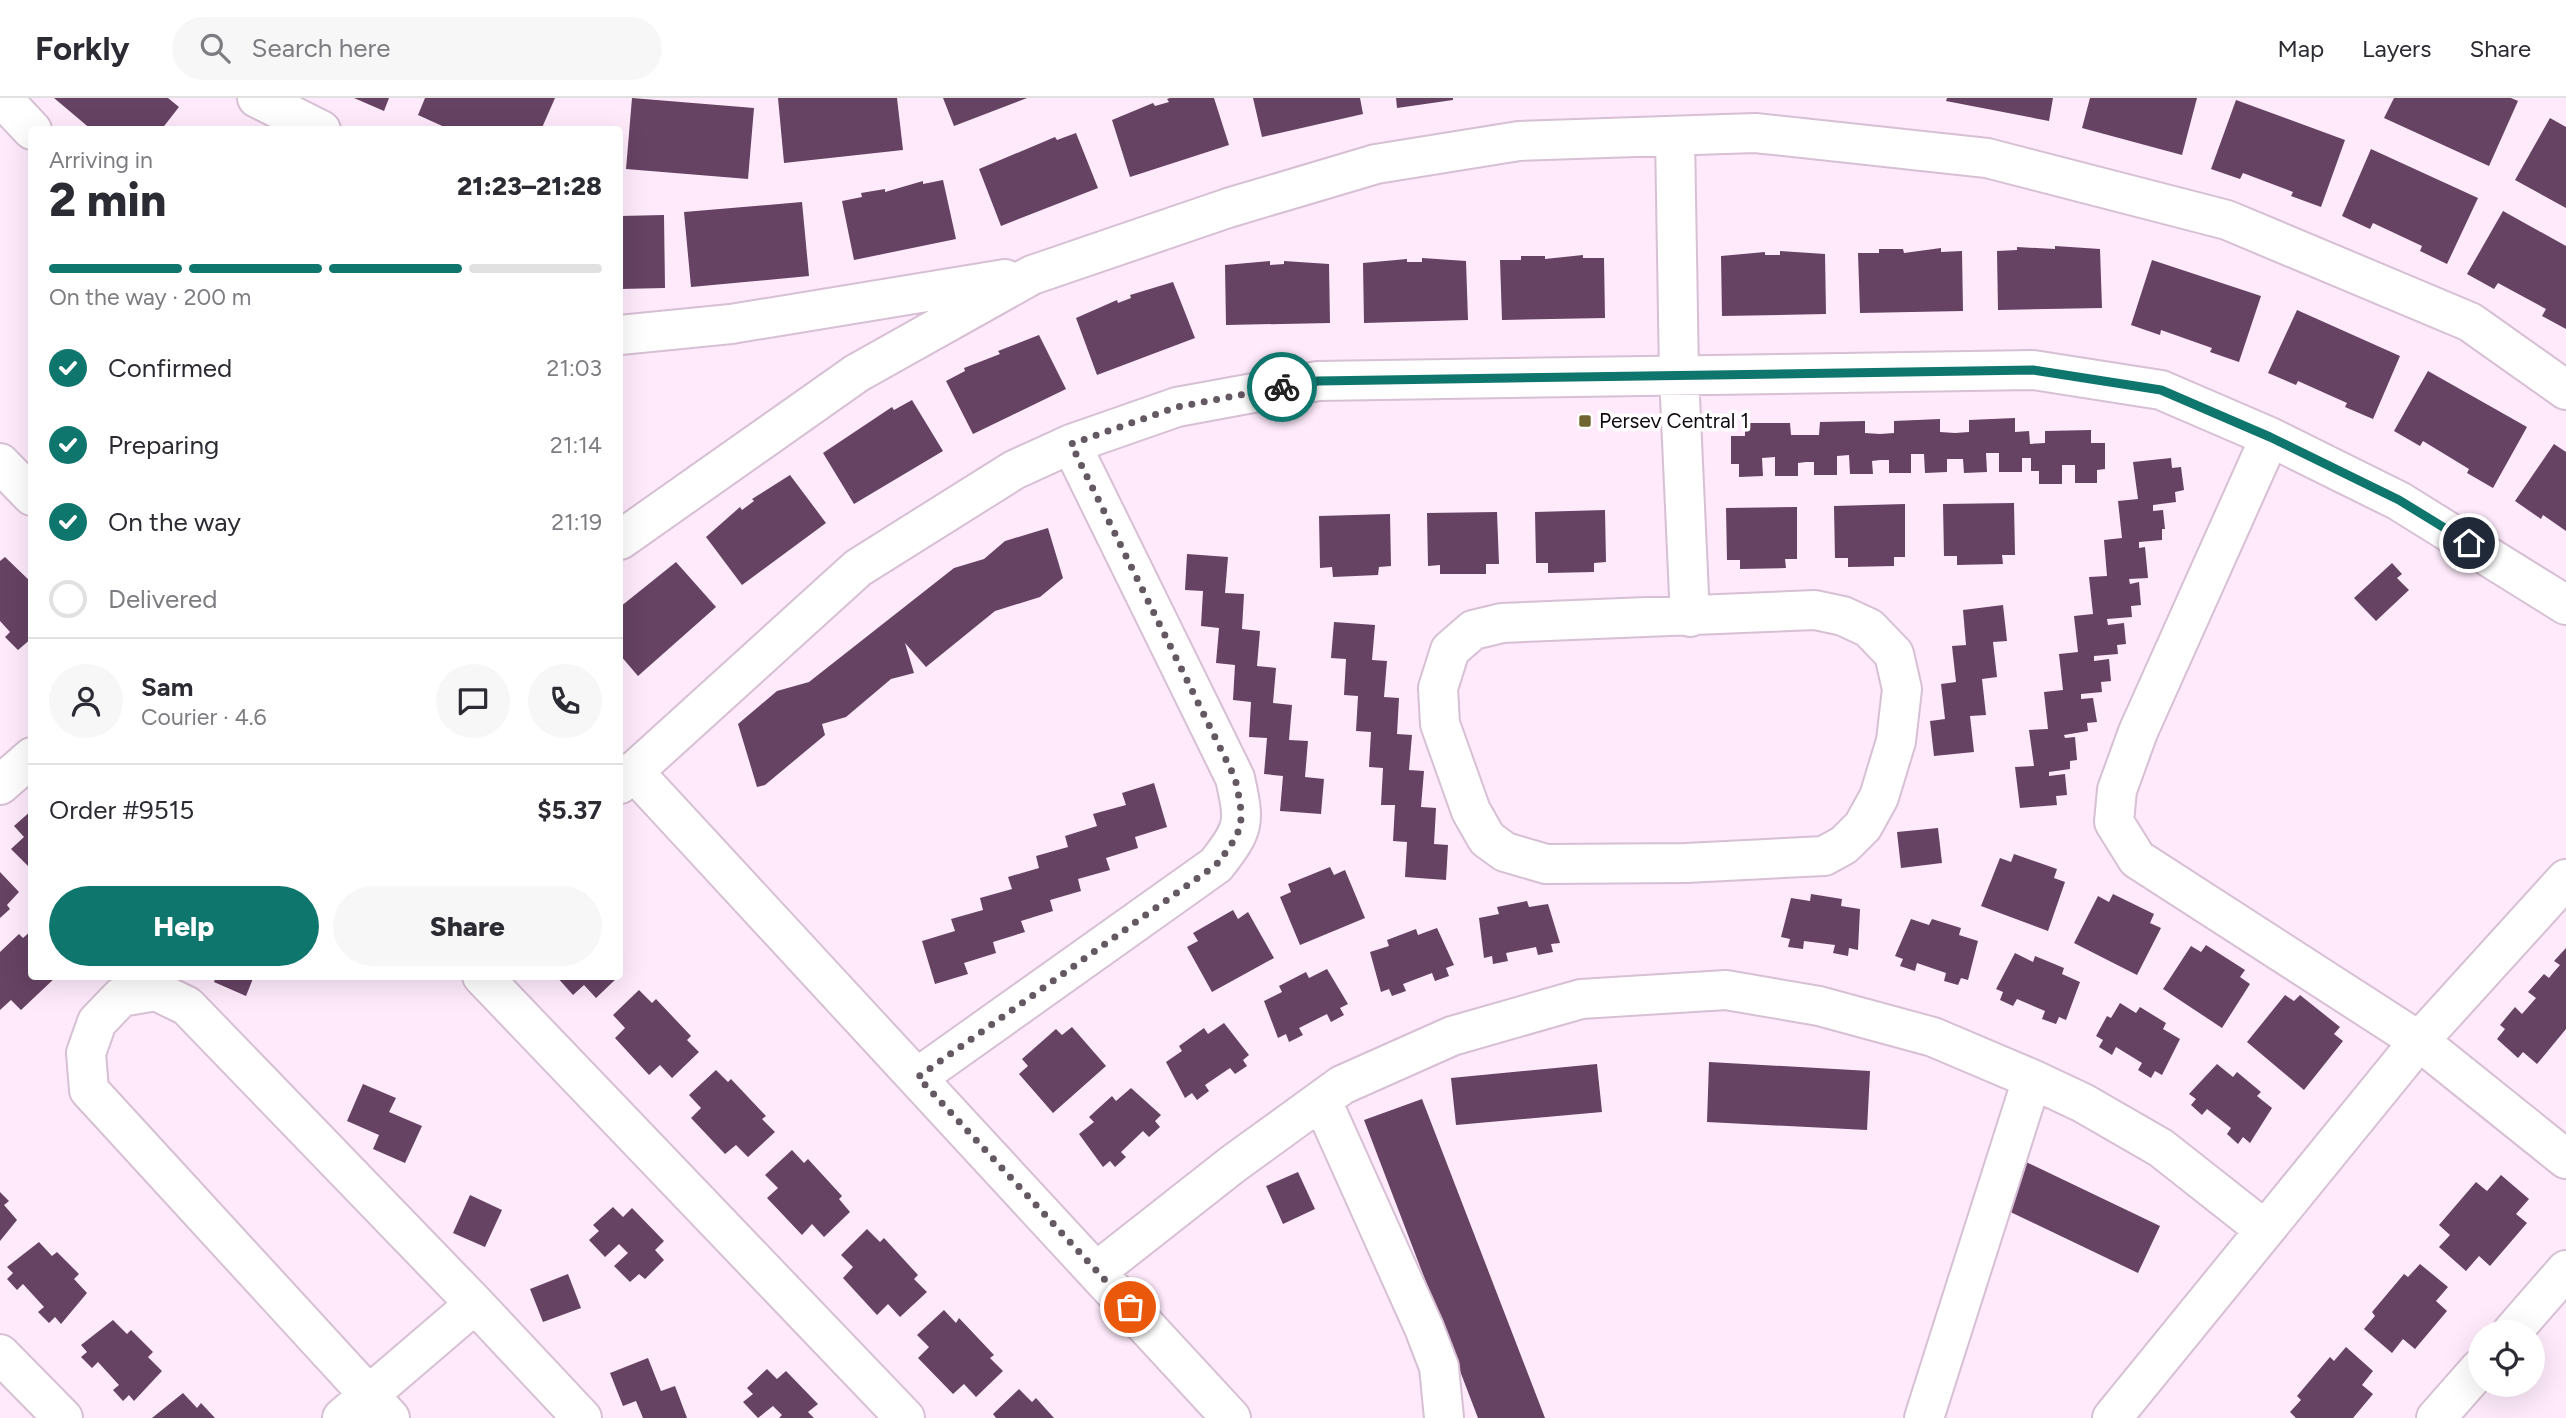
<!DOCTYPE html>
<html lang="en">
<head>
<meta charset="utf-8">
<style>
	:root { --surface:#fff; --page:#f7f7f7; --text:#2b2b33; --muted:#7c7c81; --line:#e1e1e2; --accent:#0f766e }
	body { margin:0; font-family:Figtree,sans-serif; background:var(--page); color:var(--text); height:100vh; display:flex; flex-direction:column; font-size:26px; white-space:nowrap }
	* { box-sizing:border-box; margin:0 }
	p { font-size:23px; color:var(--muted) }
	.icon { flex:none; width:38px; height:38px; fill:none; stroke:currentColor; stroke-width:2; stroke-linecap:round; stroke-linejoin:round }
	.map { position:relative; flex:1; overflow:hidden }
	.sheet { position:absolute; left:28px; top:28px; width:595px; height:854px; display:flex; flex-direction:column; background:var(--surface); border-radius:7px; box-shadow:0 7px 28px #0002 }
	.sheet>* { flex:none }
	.buttons { position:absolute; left:2468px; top:1222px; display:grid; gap:14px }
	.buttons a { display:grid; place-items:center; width:77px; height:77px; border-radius:50%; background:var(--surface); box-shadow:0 7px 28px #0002; font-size:35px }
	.pin { position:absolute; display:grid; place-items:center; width:60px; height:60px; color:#fff; margin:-30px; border:4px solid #fff; border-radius:50%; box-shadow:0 2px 7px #0007 }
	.courier { position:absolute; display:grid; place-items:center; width:70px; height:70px; margin:-35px; border:5px solid #0f766e; border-radius:50%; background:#fff; color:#222; box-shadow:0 2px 9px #0007 }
	.summary em { font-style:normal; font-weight:800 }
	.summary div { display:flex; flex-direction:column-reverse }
	.summary { display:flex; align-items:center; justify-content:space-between; height:119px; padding:0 21px }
	h1 { font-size:46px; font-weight:800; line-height:52px }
	.bar { display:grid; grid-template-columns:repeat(4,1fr); gap:10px 7px; align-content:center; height:84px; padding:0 21px }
	.bar i { height:9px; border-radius:5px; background:var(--line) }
	.bar .selected { background:var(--accent) }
	.bar p { grid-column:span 4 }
	.line { display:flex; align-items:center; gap:18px; padding:0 21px; border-top:2px solid var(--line) }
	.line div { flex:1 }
	.round { display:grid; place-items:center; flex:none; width:74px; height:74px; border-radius:37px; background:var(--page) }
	ol { padding:0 21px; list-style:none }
	li { display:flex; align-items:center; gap:21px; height:77px }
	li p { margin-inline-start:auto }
	li .icon { padding:7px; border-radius:50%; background:var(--accent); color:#fff; stroke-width:4 }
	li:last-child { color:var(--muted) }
	li i { width:38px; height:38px; border:4px solid var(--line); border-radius:50% }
	.button { display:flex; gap:14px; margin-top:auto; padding:14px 21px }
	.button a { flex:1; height:80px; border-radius:42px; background:var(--accent); color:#fff; font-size:28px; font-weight:800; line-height:80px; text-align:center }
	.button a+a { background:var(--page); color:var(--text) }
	header { display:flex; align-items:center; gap:42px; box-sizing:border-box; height:98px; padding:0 35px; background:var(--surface); border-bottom:2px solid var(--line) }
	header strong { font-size:33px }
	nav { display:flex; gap:38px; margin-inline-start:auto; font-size:24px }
	.search { width:490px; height:63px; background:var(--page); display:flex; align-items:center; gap:18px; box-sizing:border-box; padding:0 24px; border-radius:38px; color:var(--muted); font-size:26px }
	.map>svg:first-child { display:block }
	.building { fill:#664263 }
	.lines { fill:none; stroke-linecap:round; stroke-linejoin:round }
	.minor-casing { stroke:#d7bfd4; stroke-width:42 }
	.minor { stroke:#fff; stroke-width:38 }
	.done { stroke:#645863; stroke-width:7; stroke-dasharray:0 12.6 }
	.route { stroke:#0f766e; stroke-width:9 }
	.poi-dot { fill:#6f6632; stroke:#fff; stroke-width:2.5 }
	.labels { text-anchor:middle; stroke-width:7; stroke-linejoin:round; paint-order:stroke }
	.poi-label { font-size:21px; fill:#110a11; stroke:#fff; text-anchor:start }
</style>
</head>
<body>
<header>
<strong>Forkly</strong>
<div class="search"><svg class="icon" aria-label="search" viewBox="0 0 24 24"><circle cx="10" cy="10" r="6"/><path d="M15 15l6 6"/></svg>Search here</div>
<nav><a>Map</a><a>Layers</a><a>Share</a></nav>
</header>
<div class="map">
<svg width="2566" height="1320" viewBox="0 0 2566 1320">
	<rect width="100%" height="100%" fill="#feeafb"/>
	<path class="building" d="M54,0H168L179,9L161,32H92Z
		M354,0H389L384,13Z
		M425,0H555L541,32H451L418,17Z
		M632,0L754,10L748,81L626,71Z
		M778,0H897L903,52L784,65Z
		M943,0H1027L954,28Z
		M1170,0H1214L1229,47L1130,79L1112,22L1153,5L1155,8L1169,4L1167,1Z
		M1253,0H1360L1363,16L1262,39Z
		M1396,0H1453V2L1397,10Z
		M1947,0H2053L2049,23L1946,3Z
		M2090,0H2197L2182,57L2082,30Z
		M2394,0H2511L2518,3L2489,68L2384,20Z
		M2236,2L2345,42L2321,109L2291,98L2293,94L2243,75L2240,81L2211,71Z
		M2550,20L2566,29V110L2515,82Z
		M1076,35L1098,90L1001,128L979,71L1055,39L1057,42Z
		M2371,51L2478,100L2447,166L2420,153L2422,148L2373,125L2370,131L2342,118Z
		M943,82L956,141L854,162L842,103L862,99L861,95L885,91V94L923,83V86Z
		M802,104L809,178L691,189L684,114Z
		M2503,113L2566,148V231L2542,218L2546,211L2498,185L2494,191L2467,176Z
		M664,117L665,190L620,191V118Z
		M2055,148L2100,151L2102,210L1998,212L1997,153L2017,152V149L2055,151Z
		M1941,150V154L1962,153L1963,213L1860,215L1858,155H1879V151H1903L1904,155Z
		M1780,153L1825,156L1826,216L1722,218L1721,158L1765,154V157H1780Z
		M1583,157V160H1604L1605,220L1502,222L1500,162H1521V158H1545V161Z
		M1422,160L1466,163L1468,222L1364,225L1363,165L1407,161V164H1422Z
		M2152,162L2261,198L2239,264L2210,254L2212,250L2161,232L2160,237L2131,227Z
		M1270,163V167L1284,166V163L1329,166L1330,225L1226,227L1225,167Z
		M1173,184L1195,240L1097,277L1076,220L1117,202L1118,205L1131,200L1130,197Z
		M2297,212L2400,258L2373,321L2345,309L2347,305L2298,283L2296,287L2268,275Z
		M1039,237L1066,291L973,336L946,283L965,273L964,270L1000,256L998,253Z
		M2428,273L2527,329L2493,390L2467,375L2469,371L2423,343L2420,348L2394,333Z
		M912,302L943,353L854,406L823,355L892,309L894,312Z
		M2015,320V334L2029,333L2030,346L2045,345V333L2091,332V345H2105V371L2097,372V385H2075V367H2062V386H2039V373H2031V360H2022V374H1999V355H1986L1987,374L1964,375L1963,361H1947V374L1925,375L1924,356H1911V375H1889V362H1880L1872,363L1873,376H1850L1849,357L1837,358V377H1814V364H1806L1798,365V378H1775V359L1762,360L1763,378L1739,379V366H1731V338H1745V325H1790L1791,337H1819L1820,324L1865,323V335L1880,336L1894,335V323L1940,321V334L1955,335L1969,334V322Z
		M2554,346L2566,354V433L2543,417L2541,421L2515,403Z
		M2171,360L2172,370L2181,369L2184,392L2175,394L2176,404L2153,407V413L2163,412L2165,431H2162V442L2139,444V450L2145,449L2148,480L2129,481L2130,486L2139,484L2141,507L2131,508L2132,519L2107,521L2108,527L2124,525L2126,546L2117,547L2118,556L2094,558V563L2109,561L2111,583L2101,584L2102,594L2081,596V601L2093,600L2097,624L2087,625L2088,633L2064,637L2065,640L2075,639L2077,662L2070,663V671L2049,674V678L2065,676L2067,697L2056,698L2057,707L2020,710L2015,669L2034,668L2029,632L2048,631L2044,594L2063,592L2059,556L2078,554L2074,518L2093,516L2089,479L2107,478L2104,442L2122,440L2118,403L2138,401L2133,364Z
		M790,377L826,425L742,487L706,439L740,409L742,412L754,403L752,401Z
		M2014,405L2015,457H2002L2003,466L1957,467V458H1944L1943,406Z
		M1905,406V459H1894V468L1848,469V460H1835L1834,408Z
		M1797,409V461H1785L1786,470L1740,471V462H1727L1726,410Z
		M1605,412L1606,464L1594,465V474L1548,475V465H1536L1535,414Z
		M1497,414L1499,466H1486V476H1440V467L1428,468L1427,415Z
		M1390,416L1391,468L1379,469L1378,477L1333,479L1332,469L1320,470L1319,418Z
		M1048,430L1063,480L1040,499L995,513L926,569L905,545L914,575L891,581L846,619L822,626L825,637L765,687L757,689L738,626L777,593L809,584L954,470L984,461L1005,443Z
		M1187,456L1228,459L1225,495L1244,496L1242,531L1260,533L1257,568L1276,570L1273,605L1292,607L1289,642L1308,643L1305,679L1324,681L1321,716L1280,713L1283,678L1264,676L1267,640L1249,639L1251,604L1233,602L1235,567L1216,565L1219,530L1201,528L1203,493L1185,492Z
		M5,459L32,485V540L18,552L5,539L10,534L0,523V463Z
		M676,464L716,509L638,578L620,557V509Z
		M2392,465L2402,476L2397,480L2409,492L2376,523L2354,500Z
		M2003,507L2007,543L1993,544L1997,579L1982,581L1986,617L1970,618L1974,654L1934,658L1930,623L1945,621L1941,586L1956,584L1952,548L1966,547L1963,512Z
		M1334,524L1375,527L1372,562L1387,563L1384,599L1399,600L1397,636L1412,637L1409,672L1424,673L1421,709L1436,710L1434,746L1448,747L1446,782L1405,779L1407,744L1393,743L1395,707H1381L1383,670L1369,669L1371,634L1356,633L1358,598L1344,597L1346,561L1331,560Z
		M1154,685L1167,729L1135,739L1138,750L1106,760L1110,772L1078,781L1081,793L1050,802L1053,813L1021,823L1025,834L993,844L996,855L964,865L968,876L935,886L922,843L955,833L951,821L983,812L980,800L1012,791L1008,779L1039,770L1036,758L1068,749L1065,738L1097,728L1093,716L1126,707L1122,695Z
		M32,712V772L11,751L24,739L14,728Z
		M1938,730L1942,765L1901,770L1897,734Z
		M2014,756L2057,771L2054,780L2065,784L2048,833L1981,808L2000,760L2011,764Z
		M1330,769L1334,777L1345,772L1365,820L1300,847L1280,799L1291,794L1288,786Z
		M0,774L19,794L7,807L10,811L0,820Z
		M1811,796L1842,801L1841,808L1860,811L1858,852L1849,850L1848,858L1833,855L1835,847L1804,843L1803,851L1788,849L1790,841L1781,839L1791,800L1810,803Z
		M2113,796L2154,816L2150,825L2161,830L2137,877L2074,845L2098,798L2109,804Z
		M1527,803L1529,809L1548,806L1560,845L1551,846L1553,854L1538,857L1536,849L1506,855L1508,863L1493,866L1492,858L1484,860L1479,820L1499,816L1497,809Z
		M1233,812L1238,821L1248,814L1274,860L1212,894L1187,849L1198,843L1193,835Z
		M1911,821L1929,827L1932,821L1961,830L1959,837L1978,843L1968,882L1961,880L1958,887L1944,883L1946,875L1917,865L1915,873L1900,868L1903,861L1895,858Z
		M1437,830L1454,867L1446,870L1449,878L1435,883L1432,875L1403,886L1406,893L1392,898L1389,891L1381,894L1370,854L1389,848L1387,842L1416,831L1418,837Z
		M32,832V878H57L21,912L11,902L0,912V854L19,836L23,840Z
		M2206,847L2245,872L2240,879L2250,886L2222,930L2163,891L2191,848L2201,854Z
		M2566,850V931L2537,966L2523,954L2518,960L2497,941L2505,931L2500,927L2515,909L2522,916L2536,900L2528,894L2544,876L2549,880L2553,875L2560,867L2554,863Z
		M2015,855L2033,864L2035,858L2064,870L2062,876L2080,884L2066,922L2059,919L2056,926L2042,921L2045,913L2017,901L2013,908L2000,902L2003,894L1996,891Z
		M1327,871L1348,906L1340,910L1344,917L1331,924L1327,916L1299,930L1303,937L1289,944L1286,936L1278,940L1264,903L1282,894L1279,888L1306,874L1309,880Z
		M216,878H254L246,898L214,884Z
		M556,878H619L596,900L584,887L573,897Z
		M639,892L652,905L656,901L691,938L687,942L699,954L672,980L660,967L649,977L615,940L625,930L613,917Z
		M2285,897L2294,903L2300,897L2340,929L2334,936L2343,943L2304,992L2247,944Z
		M2120,905L2136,915L2140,909L2166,925L2163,931L2180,941L2162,977L2155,973L2151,980L2138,972L2142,965L2116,949L2112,957L2099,949L2103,942L2096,938L2107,918L2111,920Z
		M1224,925L1249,957L1243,962L1247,968L1235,976L1230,970L1205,987L1209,993L1197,1002L1192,995L1185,1000L1166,964L1182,953L1179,948L1204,930L1208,936Z
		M1072,929L1106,968L1053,1015L1019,976L1028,968L1022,961L1056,931L1062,937Z
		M1709,964L1870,973L1867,1032L1707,1024Z
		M1597,966L1602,1014L1456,1027L1451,980Z
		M2217,966L2233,979L2237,974L2261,994L2257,998L2272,1010L2250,1045L2243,1039L2238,1046L2227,1036L2231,1030L2207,1011L2202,1017L2191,1007L2196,1001L2189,996Z
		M716,972L728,984L731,981L766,1018L762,1021L775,1034L748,1059L736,1047L725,1056L691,1020L701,1010L689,997Z
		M363,986L396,1000L389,1014L422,1028L405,1065L373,1051L379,1037L347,1023Z
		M1131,990L1161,1017L1155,1023L1160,1029L1149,1039L1143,1033L1121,1054L1126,1059L1115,1069L1110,1063L1103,1069L1079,1036L1094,1024L1089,1019L1112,998L1116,1003Z
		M1422,1001L1545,1320H1478L1364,1022Z
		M792,1052L804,1065L808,1061L842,1098L839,1101L850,1114L824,1139L812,1126L802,1137L767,1100L778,1090L765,1077Z
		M2024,1063L2160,1128L2138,1175L2002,1110Z
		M1298,1074L1315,1111L1283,1126L1266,1088Z
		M2501,1077L2529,1101L2516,1116L2527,1125L2490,1168L2479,1158L2466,1173L2439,1149L2450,1137L2439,1127L2476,1084L2487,1093Z
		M0,1094L9,1103L4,1107L17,1122L0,1143Z
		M470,1097L502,1112L485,1149L453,1135Z
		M613,1109L623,1119L632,1110L664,1143L655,1152L664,1162L645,1181L639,1176L630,1184L614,1168L628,1155L619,1146L605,1159L589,1142L599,1133L593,1127Z
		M867,1131L880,1144L884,1140L918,1177L914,1181L927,1194L900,1219L888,1206L877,1217L843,1180L853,1169L841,1157Z
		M39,1144L52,1158L57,1154L79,1176L74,1181L87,1195L61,1226L55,1219L49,1225L38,1214L44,1209L23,1186L17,1192L7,1181L13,1175L7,1169Z
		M2420,1166L2448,1189L2436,1203L2447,1213L2415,1251L2403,1241L2392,1255L2364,1231L2375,1218L2372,1214L2404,1176L2408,1179Z
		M568,1176L581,1210L543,1224L530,1191Z
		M944,1212L956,1225L959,1220L994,1257L990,1260L1003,1273L976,1299L964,1286L953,1296L918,1260L929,1249L917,1237Z
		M113,1222L127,1236L131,1232L153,1254L148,1259L162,1273L134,1303L129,1297L123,1303L113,1292L119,1287L98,1264L92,1270L81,1259L87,1254L81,1247Z
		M2346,1249L2373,1273L2362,1287L2373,1296L2353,1320H2296L2290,1314L2301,1302L2297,1298L2330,1259L2334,1263Z
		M648,1260L661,1293L675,1288L687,1320H643L636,1303L623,1308L610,1275Z
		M767,1271L777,1281L786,1273L818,1306L808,1314L814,1320H779L782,1317L773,1308L758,1320L743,1304L753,1296L747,1290Z
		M1019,1291L1032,1304L1036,1300L1054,1320H996L993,1316Z
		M183,1295L197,1310L201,1305L215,1320H152Z"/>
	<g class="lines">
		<g class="minor-casing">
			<path id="minor" d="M2,0L32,32
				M257,0L321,32
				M1675,38L1679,277L1690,519
				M620,237L731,226L1005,181
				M2270,339L2138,634L2117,692L2114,724L2137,761L2419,943L2566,1061
				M0,365L32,398
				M620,442L857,275L1032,177L1228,110L1376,66L1519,43L1755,35L1987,60L2227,122L2470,224L2566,292
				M1815,512L1843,518L1869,530L1894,556L1902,591L1896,643L1879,699L1863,728L1844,747L1824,758L1686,765L1546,766L1505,754L1487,741L1471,713L1440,626L1438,590L1450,552L1473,532L1502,525Z
				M633,673L1231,1320
				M620,686L858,470L1014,372L1071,346L1177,309L1318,283L2033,272L2161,292L2270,339L2399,403L2566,507
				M0,687L32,659
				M482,878L905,1320
				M918,979L1216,767C1245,730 1245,725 1235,680L1071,346
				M1322,1003L1424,1230L1439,1269L1444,1320
				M1097,1173L1233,1066L1342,987L1452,938L1581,901L1726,892L1819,908L1933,939L2032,981L2083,1005L2161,1050L2265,1132
				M2512,1234L2566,1172
				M0,1256L63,1320
				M342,1320L475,1206L582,1320
				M390,1320L89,992L86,955L97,924L121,899L156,893L187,908L475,1206
				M1924,1320L2032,981
				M2112,1320L2419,943L2566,781
				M2436,1320L2480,1270"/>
		</g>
		<use href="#minor" class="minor"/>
	</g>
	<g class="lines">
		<path class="done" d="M1130,1209L918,979L1216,767C1245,730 1245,726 1235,680L1071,346L1177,309L1282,289"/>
		<path class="route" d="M1282,289L1318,283L2033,272L2161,292L2270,339L2399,402L2469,445"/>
	</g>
	<rect class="poi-dot" x="1578" y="316" width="14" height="14" rx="3.5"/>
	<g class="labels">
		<g class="poi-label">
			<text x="1599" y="330">Persev Central 1</text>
		</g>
	</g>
</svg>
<div class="buttons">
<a><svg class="icon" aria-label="locate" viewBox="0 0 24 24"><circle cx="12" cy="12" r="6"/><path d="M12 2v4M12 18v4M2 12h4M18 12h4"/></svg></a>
</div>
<div class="pin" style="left:1130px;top:1209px;background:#ea580c"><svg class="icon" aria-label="bag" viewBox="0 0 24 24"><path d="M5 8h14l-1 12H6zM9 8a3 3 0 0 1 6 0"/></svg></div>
<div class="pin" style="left:2469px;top:445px;background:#1f2937"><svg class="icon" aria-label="home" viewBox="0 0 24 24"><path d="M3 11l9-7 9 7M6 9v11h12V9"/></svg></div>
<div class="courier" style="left:1282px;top:289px"><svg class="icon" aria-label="bike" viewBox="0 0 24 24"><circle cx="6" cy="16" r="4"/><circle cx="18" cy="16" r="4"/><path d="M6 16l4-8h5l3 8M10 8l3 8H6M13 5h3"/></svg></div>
<section class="sheet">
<div class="summary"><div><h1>2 min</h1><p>Arriving in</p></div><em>21:23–21:28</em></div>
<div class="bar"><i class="selected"></i><i class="selected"></i><i class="selected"></i><i></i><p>On the way · 200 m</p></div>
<ol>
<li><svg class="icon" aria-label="check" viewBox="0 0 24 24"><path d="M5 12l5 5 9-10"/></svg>Confirmed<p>21:03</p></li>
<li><svg class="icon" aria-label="check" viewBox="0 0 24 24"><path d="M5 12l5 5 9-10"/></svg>Preparing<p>21:14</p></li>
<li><svg class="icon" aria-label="check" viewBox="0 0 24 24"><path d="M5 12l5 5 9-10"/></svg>On the way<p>21:19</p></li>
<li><i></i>Delivered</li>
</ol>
<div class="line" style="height:126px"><a class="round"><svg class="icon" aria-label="person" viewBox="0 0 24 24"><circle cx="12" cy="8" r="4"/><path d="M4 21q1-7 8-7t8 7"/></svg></a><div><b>Sam</b><p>Courier · 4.6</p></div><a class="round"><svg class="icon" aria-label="chat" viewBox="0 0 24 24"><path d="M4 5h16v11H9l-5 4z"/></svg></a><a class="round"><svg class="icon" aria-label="phone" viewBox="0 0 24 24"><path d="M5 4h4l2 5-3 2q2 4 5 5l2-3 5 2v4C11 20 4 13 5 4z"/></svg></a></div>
<div class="line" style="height:91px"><div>Order #9515</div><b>$5.37</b></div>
<div class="button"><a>Help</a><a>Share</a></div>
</section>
</div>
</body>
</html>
